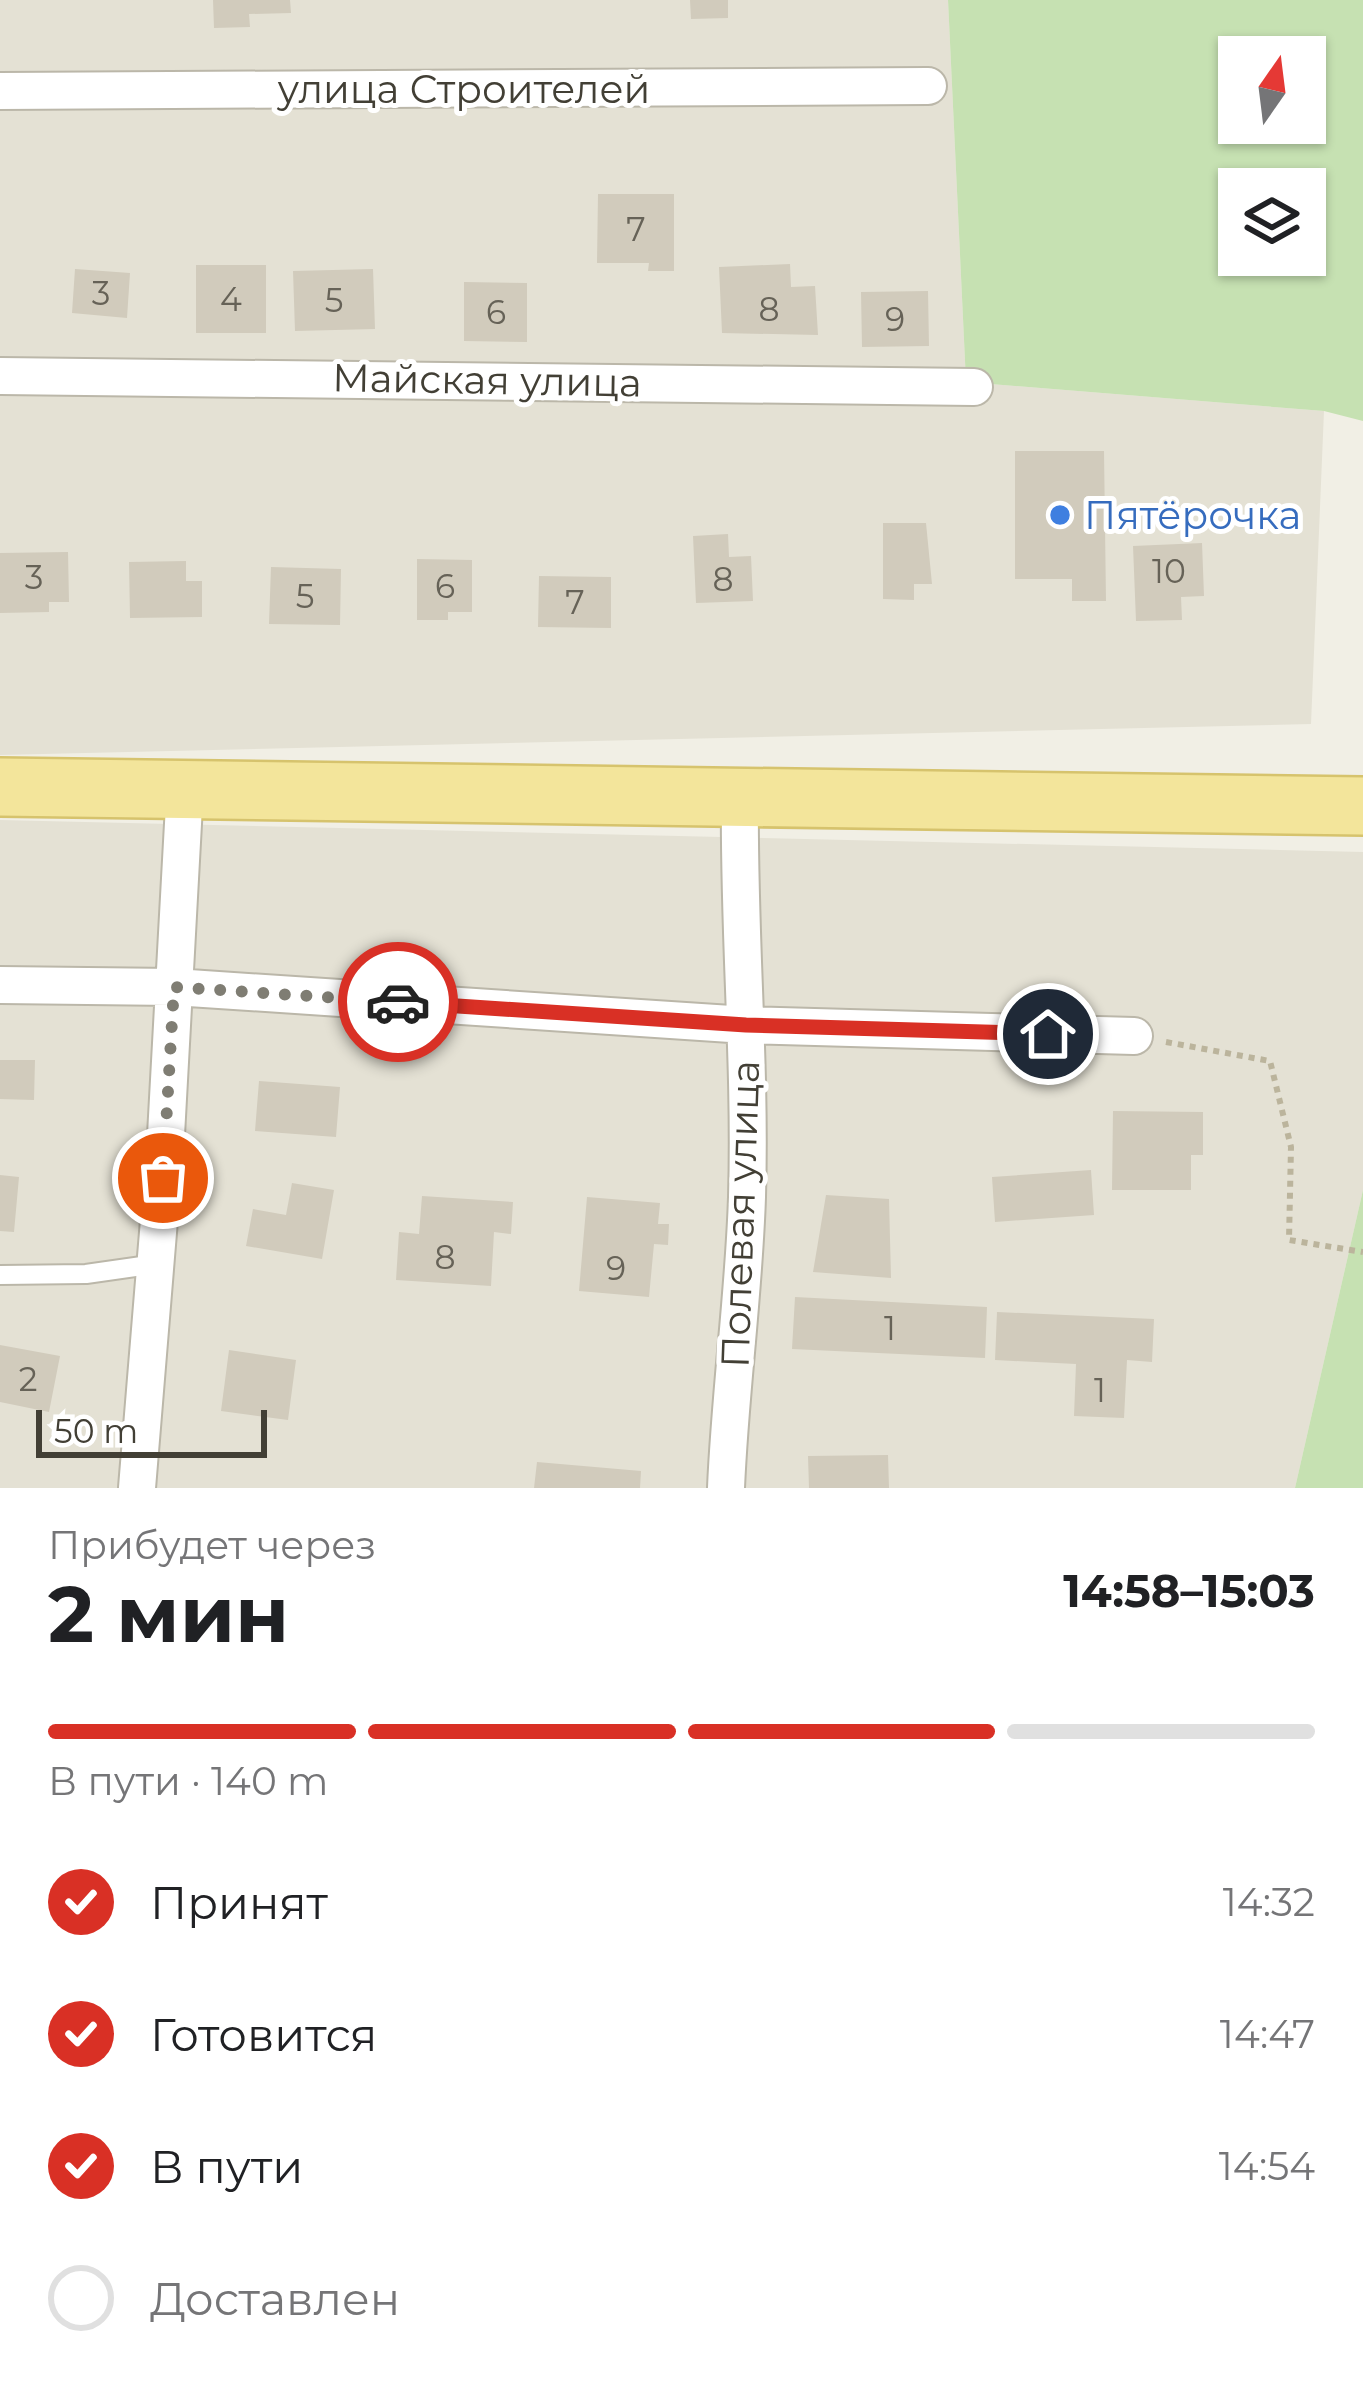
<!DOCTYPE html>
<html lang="ru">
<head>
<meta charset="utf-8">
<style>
	:root { --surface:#fff; --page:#f2f2f2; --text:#202124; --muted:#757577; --line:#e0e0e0; --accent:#d93025 }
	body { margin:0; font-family:Montserrat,sans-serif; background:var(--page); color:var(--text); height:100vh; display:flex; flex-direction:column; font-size:45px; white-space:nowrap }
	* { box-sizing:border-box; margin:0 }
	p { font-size:39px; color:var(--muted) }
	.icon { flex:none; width:66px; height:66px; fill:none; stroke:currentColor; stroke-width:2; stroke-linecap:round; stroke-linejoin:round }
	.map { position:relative; height:1488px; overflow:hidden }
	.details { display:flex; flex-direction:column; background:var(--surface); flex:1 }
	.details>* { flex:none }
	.needle { width:78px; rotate:14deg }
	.controls { position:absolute; left:1218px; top:36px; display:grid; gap:24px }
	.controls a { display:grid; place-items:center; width:108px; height:108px; border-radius:0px; background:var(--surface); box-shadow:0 3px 9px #0004; font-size:60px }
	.scale { position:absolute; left:36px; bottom:30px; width:231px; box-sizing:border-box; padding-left:12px; border:6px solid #423f35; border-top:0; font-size:33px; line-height:42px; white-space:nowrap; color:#423f35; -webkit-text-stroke:9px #fff; paint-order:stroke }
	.pin { position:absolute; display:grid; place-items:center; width:102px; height:102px; color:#fff; margin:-51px; border:6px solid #fff; border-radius:50%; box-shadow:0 3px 12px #0007 }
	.courier { position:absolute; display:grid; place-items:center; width:120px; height:120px; margin:-60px; border:9px solid #d93025; border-radius:50%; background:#fff; color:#222; box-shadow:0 3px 15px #0007 }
	.head em { font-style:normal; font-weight:700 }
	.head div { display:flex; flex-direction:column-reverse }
	.head { display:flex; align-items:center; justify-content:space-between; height:204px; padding:0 48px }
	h1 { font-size:78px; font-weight:700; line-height:90px }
	.bar { display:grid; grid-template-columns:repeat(4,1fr); gap:18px 12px; align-content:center; height:144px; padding:0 48px }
	.bar i { height:15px; border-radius:9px; background:var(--line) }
	.bar .selected { background:var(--accent) }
	.bar p { grid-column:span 4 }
	ol { padding:0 48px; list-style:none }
	li { display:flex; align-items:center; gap:36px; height:132px }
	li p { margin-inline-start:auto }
	li .icon { padding:12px; border-radius:50%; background:var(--accent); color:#fff; stroke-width:4 }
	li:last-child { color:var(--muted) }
	li i { width:66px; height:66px; border:6px solid var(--line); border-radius:50% }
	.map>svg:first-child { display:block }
	.residential { fill:#e4e1d4 }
	.green { fill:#c6e1b2; fill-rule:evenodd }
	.building { fill:#d1cbbc }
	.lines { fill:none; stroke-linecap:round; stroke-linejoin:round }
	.lane-casing { stroke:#bbb7a9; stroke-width:22 }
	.street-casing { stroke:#bbb7a9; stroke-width:40 }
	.primary-casing { stroke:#d6c36d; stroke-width:62 }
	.path { stroke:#bbb49c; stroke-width:6; stroke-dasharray:6 6; stroke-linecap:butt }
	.lane { stroke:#fff; stroke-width:18 }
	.street { stroke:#fff; stroke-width:36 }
	.primary { stroke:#f3e59b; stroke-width:57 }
	.done { stroke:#7f7d73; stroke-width:12; stroke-dasharray:0 21.6 }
	.route { stroke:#d93025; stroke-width:15 }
	.shop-dot { fill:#3f7fe0; stroke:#fff; stroke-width:4.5 }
	.labels { text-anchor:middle; stroke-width:10; stroke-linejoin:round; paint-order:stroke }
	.number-label { font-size:33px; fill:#666257 }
	.street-label { font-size:39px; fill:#423f35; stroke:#fff }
	.shop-label { font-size:39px; fill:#366cbe; stroke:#fff; text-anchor:start }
</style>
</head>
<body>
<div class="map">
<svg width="1363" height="1488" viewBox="0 0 1363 1488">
	<rect width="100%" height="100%" fill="#f1efe5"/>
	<path class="residential" d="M0,0H948L966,382L1324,411L1311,724L0,755Z
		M0,820L1363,852V1190L1295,1488H0Z"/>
	<path class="green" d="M948,0H1363V421L1324,411L966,382ZM1239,57H1305V123H1239ZM1239,189H1305V255H1239Z
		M1363,1190V1488H1295Z"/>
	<path class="building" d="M213,0H290L291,13L249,14L250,27L214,28Z
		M690,0H728V18L691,19Z
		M598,194H674V271H648L649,263H597Z
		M790,264L791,287L815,286L818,335L722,333L719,267Z
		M196,265H266V333H196Z
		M75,269L130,273L127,318L72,313Z
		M373,269L375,329L295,331L293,271Z
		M464,282L527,283V342L464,341Z
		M928,291L929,346L862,347L861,292Z
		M1015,451H1104L1106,601H1072V579H1015Z
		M883,523H926L932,584H914V600L883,599Z
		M728,534L729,557L751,556L753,601L696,603L693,536Z
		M1202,543L1204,596L1181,597L1182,620L1136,621L1133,546Z
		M68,552L69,602H49V612L0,613V553Z
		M417,559L472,560V612H448V620H417Z
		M186,561V581H202V617L130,618L129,562Z
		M271,567L341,569L340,625L269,624Z
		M539,576L611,577V628L538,627Z
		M0,1060H35L34,1100L0,1099Z
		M259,1081L340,1087L336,1137L255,1131Z
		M1113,1111L1203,1112V1155H1191V1190H1112Z
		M1091,1170L1094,1215L995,1222L992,1177Z
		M0,1175L19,1177L14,1232L0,1231Z
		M292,1183L334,1190L322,1259L246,1246L253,1209L286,1215Z
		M826,1195L889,1199L891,1278L813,1272Z
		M422,1196L513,1202L511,1234L494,1232L491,1286L396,1280L399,1232L419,1234Z
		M587,1197L660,1203L658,1224H669L668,1245L654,1244L649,1297L579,1291Z
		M795,1297L987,1307L985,1358L792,1349Z
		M997,1312L1154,1319L1152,1362L1127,1360L1124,1418L1074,1416L1076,1364L995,1360Z
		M0,1345L60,1356L49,1412L0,1402Z
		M229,1350L296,1360L288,1420L221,1411Z
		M888,1455L889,1488H809L808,1456Z
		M537,1462L641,1471L640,1488H534Z"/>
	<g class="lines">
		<g class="lane-casing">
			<path id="lane" d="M0,1275L86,1274L156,1264"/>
		</g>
		<g class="street-casing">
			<path id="street" d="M0,91L928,86
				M0,376L974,387
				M0,985L174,987L746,1025L1134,1036
				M137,1488L166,1135L185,787
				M726,1488C730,1391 744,1294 747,1197C751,1062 738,929 740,795"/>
		</g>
		<g class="primary-casing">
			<path id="primary" d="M0,787L1363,806"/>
		</g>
		<path class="path" d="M1166,1042L1270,1061L1291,1147L1289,1240L1363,1252"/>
		<use href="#lane" class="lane"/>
		<use href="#street" class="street"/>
		<use href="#primary" class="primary"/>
	</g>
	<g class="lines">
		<path class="done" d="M163,1178L174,987L398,1002"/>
		<path class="route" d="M398,1002L746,1025L1048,1034"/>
	</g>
	<circle class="shop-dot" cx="1060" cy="515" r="12"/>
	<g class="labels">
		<g class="number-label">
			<text x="636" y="241">7</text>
			<text x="101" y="305">3</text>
			<text x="231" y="311">4</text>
			<text x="334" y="312">5</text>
			<text x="769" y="321">8</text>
			<text x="496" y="324">6</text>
			<text x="895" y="331">9</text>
			<text x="1169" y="583">10</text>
			<text x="34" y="589">3</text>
			<text x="723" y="591">8</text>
			<text x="445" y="598">6</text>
			<text x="305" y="608">5</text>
			<text x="575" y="614">7</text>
			<text x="445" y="1269">8</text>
			<text x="616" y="1280">9</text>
			<text x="890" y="1340">1</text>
			<text x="28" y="1391">2</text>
			<text x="1100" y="1402">1</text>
		</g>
		<g class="street-label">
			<text x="464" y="103">улица Строителей</text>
			<text transform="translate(487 380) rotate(1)" y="14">Майская улица</text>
			<text transform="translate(740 1214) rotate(-88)" y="14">Полевая улица</text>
		</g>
		<g class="shop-label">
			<text x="1084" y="529">Пятёрочка</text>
		</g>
	</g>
</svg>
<div class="controls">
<a><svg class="needle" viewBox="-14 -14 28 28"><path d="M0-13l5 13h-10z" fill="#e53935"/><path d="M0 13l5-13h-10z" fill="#757577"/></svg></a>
<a><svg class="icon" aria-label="layers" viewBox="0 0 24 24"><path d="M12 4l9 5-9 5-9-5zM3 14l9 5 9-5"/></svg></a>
</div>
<div class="scale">50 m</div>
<div class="pin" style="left:163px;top:1178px;background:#ea580c"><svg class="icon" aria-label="bag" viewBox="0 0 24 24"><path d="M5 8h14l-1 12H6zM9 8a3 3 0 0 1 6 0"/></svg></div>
<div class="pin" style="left:1048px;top:1034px;background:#1f2937"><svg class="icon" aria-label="home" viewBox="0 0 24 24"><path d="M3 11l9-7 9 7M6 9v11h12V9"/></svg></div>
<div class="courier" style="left:398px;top:1002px"><svg class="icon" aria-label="car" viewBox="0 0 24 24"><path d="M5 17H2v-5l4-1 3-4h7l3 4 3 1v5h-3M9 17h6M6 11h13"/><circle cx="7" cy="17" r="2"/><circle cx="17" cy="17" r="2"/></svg></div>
</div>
<section class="details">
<div class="head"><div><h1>2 мин</h1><p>Прибудет через</p></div><em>14:58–15:03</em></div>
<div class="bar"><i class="selected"></i><i class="selected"></i><i class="selected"></i><i></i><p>В пути · 140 m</p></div>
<ol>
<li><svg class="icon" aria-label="check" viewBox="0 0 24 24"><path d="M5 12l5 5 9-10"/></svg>Принят<p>14:32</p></li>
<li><svg class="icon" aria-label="check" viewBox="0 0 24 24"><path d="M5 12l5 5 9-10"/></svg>Готовится<p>14:47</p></li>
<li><svg class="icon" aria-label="check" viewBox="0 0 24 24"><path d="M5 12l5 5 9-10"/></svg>В пути<p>14:54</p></li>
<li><i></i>Доставлен</li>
</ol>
</section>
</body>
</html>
